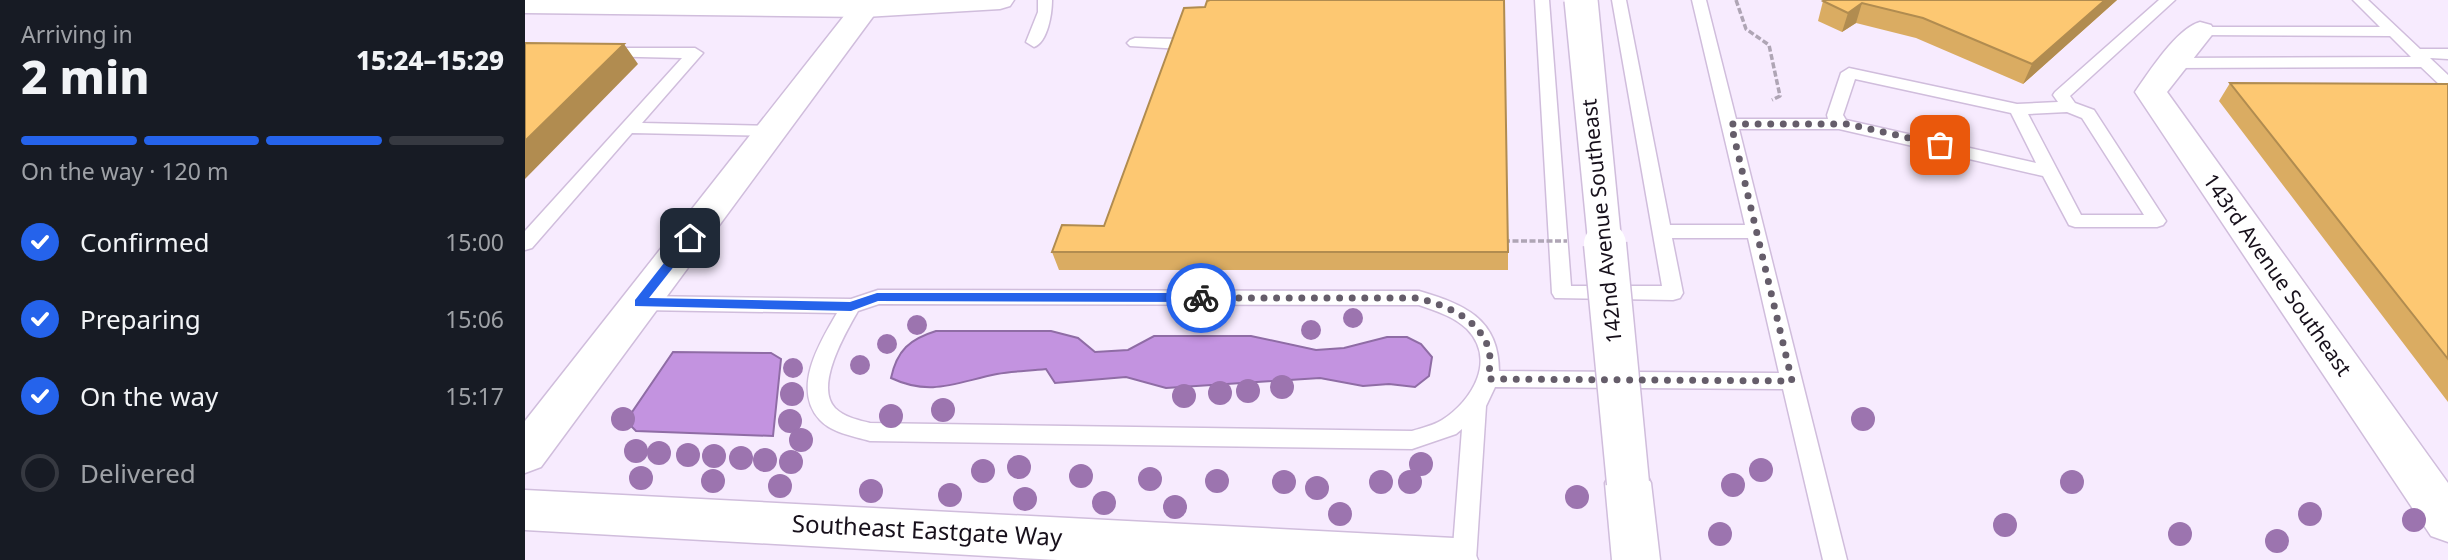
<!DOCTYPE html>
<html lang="en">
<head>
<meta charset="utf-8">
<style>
	:root { --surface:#171b24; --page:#242831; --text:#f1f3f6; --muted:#9ea1a6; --line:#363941; --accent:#2563eb }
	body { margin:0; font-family:"Noto Sans",sans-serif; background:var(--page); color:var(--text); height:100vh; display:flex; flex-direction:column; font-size:26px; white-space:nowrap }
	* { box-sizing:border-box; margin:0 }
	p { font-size:23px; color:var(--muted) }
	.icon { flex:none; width:38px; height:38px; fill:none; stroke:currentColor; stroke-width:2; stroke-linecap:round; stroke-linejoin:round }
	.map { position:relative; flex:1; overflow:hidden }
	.side { display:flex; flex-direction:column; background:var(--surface); width:525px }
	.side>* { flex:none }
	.pin { position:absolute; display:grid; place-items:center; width:60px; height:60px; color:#fff; margin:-30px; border-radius:14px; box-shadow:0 4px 10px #0006 }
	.courier { position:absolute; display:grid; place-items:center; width:70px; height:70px; margin:-35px; border:5px solid #2563eb; border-radius:50%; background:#fff; color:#222; box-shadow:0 2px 9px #0007 }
	.summary em { font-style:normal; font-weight:800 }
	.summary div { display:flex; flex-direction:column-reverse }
	.summary { display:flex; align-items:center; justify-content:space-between; height:119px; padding:0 21px }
	h1 { font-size:46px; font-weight:800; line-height:52px }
	.bar { display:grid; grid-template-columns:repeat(4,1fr); gap:10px 7px; align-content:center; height:84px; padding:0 21px }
	.bar i { height:9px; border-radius:5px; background:var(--line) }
	.bar .selected { background:var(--accent) }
	.bar p { grid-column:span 4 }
	ol { padding:0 21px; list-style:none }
	li { display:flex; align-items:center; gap:21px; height:77px }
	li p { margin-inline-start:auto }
	li .icon { padding:7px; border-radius:50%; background:var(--accent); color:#fff; stroke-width:4 }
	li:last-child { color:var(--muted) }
	li i { width:38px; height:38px; border:4px solid var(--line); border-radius:50% }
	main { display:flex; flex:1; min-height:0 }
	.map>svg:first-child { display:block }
	.water { fill:#c393e0; stroke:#8f6ca5; stroke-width:2 }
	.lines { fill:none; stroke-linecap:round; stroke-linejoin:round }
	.lane-casing { stroke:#d0bddc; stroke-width:3 }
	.street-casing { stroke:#d0bddc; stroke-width:3 }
	.secondary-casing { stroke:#d0bddc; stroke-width:3 }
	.path { stroke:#afa5b5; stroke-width:3.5; stroke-dasharray:6 2.5; stroke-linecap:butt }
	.lane { fill:#fff; fill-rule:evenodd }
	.street { fill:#fff; fill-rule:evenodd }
	.secondary { fill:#fff; fill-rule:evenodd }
	.secondary-bridge-far1-casing { stroke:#d0bddc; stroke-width:36; stroke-linecap:butt }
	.secondary-bridge-casing { stroke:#d0bddc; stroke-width:45; stroke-linecap:butt }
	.path-bridge { stroke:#afa5b5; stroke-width:3.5; stroke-dasharray:6 2.5; stroke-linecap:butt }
	.secondary-bridge-far1 { stroke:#fff; stroke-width:33 }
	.secondary-bridge { stroke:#fff; stroke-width:42 }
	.tree { fill:#9c74af }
	.wall { fill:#daac62 }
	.shaded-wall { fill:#b18c50 }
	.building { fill:#fdc872; stroke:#b18c50; stroke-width:2 }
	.route { fill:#2563eb }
	.done { stroke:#655d6a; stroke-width:7; stroke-dasharray:0 12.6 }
	.labels { text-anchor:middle; stroke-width:5; stroke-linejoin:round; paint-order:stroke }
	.street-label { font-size:21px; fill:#17101b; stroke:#fff }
	.near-street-label { font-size:24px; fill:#17101b; stroke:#fff }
</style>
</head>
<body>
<main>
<section class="side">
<div class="summary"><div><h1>2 min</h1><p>Arriving in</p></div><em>15:24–15:29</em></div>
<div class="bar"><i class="selected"></i><i class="selected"></i><i class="selected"></i><i></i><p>On the way · 120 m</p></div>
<ol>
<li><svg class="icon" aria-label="check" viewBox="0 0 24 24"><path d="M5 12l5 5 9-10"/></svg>Confirmed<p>15:00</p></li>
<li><svg class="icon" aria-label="check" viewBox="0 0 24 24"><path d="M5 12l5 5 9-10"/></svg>Preparing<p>15:06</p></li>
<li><svg class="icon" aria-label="check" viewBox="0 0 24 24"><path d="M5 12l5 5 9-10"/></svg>On the way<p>15:17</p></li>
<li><i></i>Delivered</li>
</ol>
</section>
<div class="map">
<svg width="1923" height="560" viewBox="0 0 1923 560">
	<rect width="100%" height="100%" fill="#f7ebfe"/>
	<path class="water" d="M411,331H526L553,338L570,352L603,350L629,336H726L791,350L819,348L862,337H882L896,344L907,357L904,376L890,387L864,384L838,386L795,378L641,388L601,377L530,383L521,369C505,371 488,371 472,374C432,382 406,397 366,378C372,350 385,339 411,331Z
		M148,352L246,353L256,359L248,436L111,431L101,421Z"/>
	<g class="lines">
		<g class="lane-casing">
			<path id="lane" d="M513,0H527C527,13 523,42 509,47L501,42L513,12Z
				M1010,0H1024L1046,286H1137L1087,0H1101L1145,225H1220L1167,0H1181L1211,119H1303L1302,115L1316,73L1324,68L1492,104L1533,102L1528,95L1530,92L1634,0H1650L1545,96L1550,103L1569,110L1641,221L1638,225L1632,227H1550L1544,225L1518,176L1314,129H1214L1322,560H1298L1258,389L970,387L961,406L951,560H927L937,429L931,434L887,449L345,441C328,436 307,433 295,420C266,389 295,342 312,313L115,310L108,308L105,303L108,298L115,296L326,299L353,290L894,291C938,304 974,318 974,371L1254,373L1223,238H1147L1158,293L1155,298L1148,300L1030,298L1027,293ZM1330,79L1486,113L1511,163L1321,120L1318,115ZM1542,112L1557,118L1619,215H1556L1503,114ZM354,304L894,305C911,311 928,316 942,329C972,360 947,401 917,420C909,425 897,428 887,431L345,423C333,420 319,417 310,408C289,386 321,332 333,311Z
				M1828,0H1843L1895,49H1923V59L1905,58L1923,75V89L1917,87L1896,67L1647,68L1639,63L1647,58L1886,57L1865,36L1675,35L1668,31L1675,27H1855Z
				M610,38L657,39L665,44L657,49L605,46L602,43L605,40Z
				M78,48H170L178,53L117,123L248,126L256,131L248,136L107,133L7,248L0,250V231L157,58L73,56L70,53L73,50Z"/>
		</g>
		<g class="street-casing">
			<path id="street" d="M343,0L350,2L355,8L350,14L16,467L0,473V421L330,2Z
				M1675,22L1686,25L1690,31L1642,92L1923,483V542L1906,536L1610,92C1624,72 1652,28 1675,22Z"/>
		</g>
		<g class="secondary-casing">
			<path id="secondary" d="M0,0H489L485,6L475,9L340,17L0,13Z
				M1103,463L1119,469L1126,483L1135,560H1087L1080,483L1087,469Z
				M0,490L929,538L946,544L953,560H533L0,530Z"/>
		</g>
		<path class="path" d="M1211,0L1221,29L1244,45L1255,96L1247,100"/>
		<use href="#lane" class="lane"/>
		<use href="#street" class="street"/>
		<use href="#secondary" class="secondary"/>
		<g class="secondary-bridge-far1-casing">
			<path id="secondary-bridge-far1" d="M1056,0L1080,245"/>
		</g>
		<g class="secondary-bridge-casing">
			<path id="secondary-bridge" d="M1080,244L1103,483"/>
		</g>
		<path class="path-bridge" d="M979,241H1042"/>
		<use href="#secondary-bridge-far1" class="secondary-bridge-far1"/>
		<use href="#secondary-bridge" class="secondary-bridge"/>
	</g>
	<g class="tree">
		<circle cx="828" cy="318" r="10"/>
		<circle cx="392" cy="325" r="10"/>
		<circle cx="786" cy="330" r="10"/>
		<circle cx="362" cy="344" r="10"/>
		<circle cx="335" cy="365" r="10"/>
		<circle cx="268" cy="368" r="10"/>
		<circle cx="757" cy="387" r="12"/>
		<circle cx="723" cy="391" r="12"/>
		<circle cx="695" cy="393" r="12"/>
		<circle cx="267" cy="394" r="12"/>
		<circle cx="659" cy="396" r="12"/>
		<circle cx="418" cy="410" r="12"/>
		<circle cx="366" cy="416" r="12"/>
		<circle cx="98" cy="419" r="12"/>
		<circle cx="1338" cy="419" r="12"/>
		<circle cx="265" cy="421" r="12"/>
		<circle cx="276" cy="440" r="12"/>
		<circle cx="111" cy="451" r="12"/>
		<circle cx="134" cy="453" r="12"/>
		<circle cx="163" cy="455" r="12"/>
		<circle cx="189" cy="456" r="12"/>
		<circle cx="216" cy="458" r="12"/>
		<circle cx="240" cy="460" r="12"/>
		<circle cx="266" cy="462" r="12"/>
		<circle cx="896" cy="464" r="12"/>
		<circle cx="494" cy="467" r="12"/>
		<circle cx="1236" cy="470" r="12"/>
		<circle cx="458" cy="471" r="12"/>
		<circle cx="556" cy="476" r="12"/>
		<circle cx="116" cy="478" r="12"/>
		<circle cx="625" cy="479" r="12"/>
		<circle cx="188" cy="481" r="12"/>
		<circle cx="692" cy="481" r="12"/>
		<circle cx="759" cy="482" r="12"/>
		<circle cx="856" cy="482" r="12"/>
		<circle cx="885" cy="482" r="12"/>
		<circle cx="1547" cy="482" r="12"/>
		<circle cx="1208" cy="485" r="12"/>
		<circle cx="255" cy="486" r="12"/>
		<circle cx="792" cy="488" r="12"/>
		<circle cx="346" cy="491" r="12"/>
		<circle cx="425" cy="495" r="12"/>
		<circle cx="1052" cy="497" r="12"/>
		<circle cx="500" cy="499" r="12"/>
		<circle cx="579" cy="503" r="12"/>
		<circle cx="650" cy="507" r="12"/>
		<circle cx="815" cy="514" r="12"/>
		<circle cx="1785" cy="514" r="12"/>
		<circle cx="1889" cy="520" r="12"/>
		<circle cx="1480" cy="525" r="12"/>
		<circle cx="1195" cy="534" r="12"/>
		<circle cx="1655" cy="534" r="12"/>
		<circle cx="1752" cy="541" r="12"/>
	</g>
	<path class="wall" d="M1300,0H1592L1498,84L1391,38L1331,23L1317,32L1293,21L1298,1Z
		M1705,83L1923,84V402L1694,101Z
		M579,226L983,252V270H534L527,252Z"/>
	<path class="shaded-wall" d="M1580,0H1592L1498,84L1507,64Z
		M1337,3L1331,23L1317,32L1323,13Z
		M99,44L113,64L0,179V141Z"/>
	<path class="building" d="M685,0H979L983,252H527L537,225L579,226L659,8L680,7L682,1Z
		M1300,0H1580L1507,64L1398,18L1337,3L1323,13L1298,1Z
		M0,43L99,44L0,141Z
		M1705,83L1923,84V359Z"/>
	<path class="route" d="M165,234L169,235V241L124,298L325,302L352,293H676L681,298L676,302L353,301L326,311L110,306V300L161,235Z"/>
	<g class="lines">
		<path class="done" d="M676,298H894C923,307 954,318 964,350C966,359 964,370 964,379L1267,381L1206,124H1323L1415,145"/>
	</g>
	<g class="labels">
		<g class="street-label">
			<text transform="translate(1077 221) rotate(-96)" y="7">142nd Avenue Southeast</text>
			<text transform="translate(1752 275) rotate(55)" y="7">143rd Avenue Southeast</text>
		</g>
		<g class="near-street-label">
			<text transform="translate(402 531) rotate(3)" y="8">Southeast Eastgate Way</text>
		</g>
	</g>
</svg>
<div class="pin" style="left:1415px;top:145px;background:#ea580c"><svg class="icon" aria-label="bag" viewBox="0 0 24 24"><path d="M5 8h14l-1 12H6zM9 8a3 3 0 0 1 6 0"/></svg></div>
<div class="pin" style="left:165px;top:238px;background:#1f2937"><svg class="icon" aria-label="home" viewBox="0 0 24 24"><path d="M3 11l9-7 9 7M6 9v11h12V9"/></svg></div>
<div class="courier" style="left:676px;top:298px"><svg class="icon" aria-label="bike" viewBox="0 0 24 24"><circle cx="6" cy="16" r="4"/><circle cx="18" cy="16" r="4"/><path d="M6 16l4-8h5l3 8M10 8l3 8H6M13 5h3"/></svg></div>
</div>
</main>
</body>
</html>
